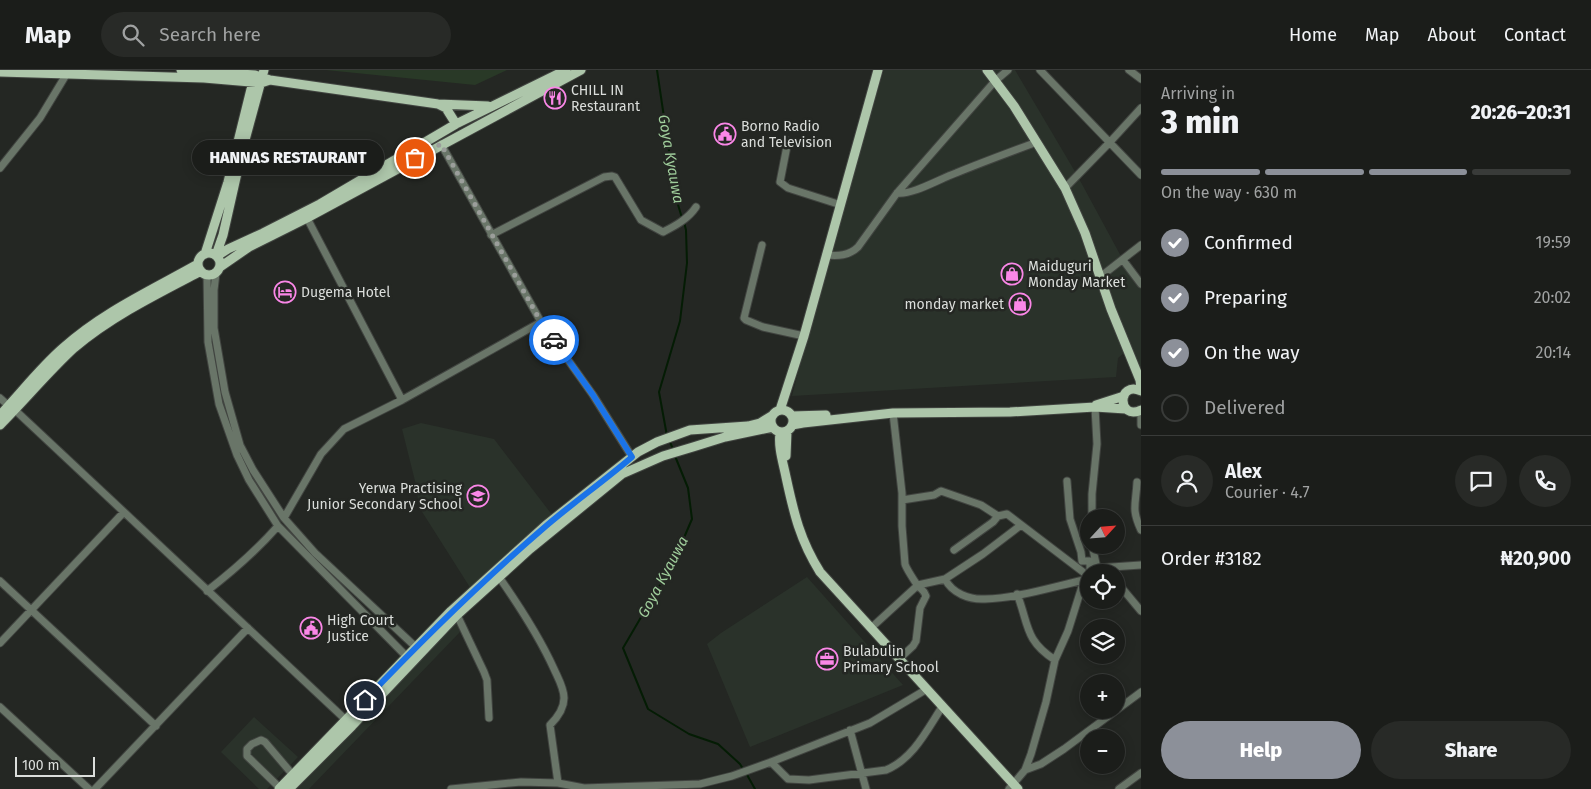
<!DOCTYPE html>
<html lang="en">
<head>
<meta charset="utf-8">
<style>
	:root { --surface:#1b1d1a; --page:#282a27; --text:#f1f3f6; --muted:#a0a2a2; --line:#393b39; --accent:#8c9099 }
	body { margin:0; font-family:"Fira Sans",sans-serif; background:var(--page); color:var(--text); height:100vh; display:flex; flex-direction:column; font-size:19px; white-space:nowrap }
	* { box-sizing:border-box; margin:0 }
	p { font-size:16px; color:var(--muted) }
	.icon { flex:none; width:28px; height:28px; fill:none; stroke:currentColor; stroke-width:2; stroke-linecap:round; stroke-linejoin:round }
	.map { position:relative; flex:1; overflow:hidden }
	.side { display:flex; flex-direction:column; background:var(--surface); width:450px }
	.side>* { flex:none }
	.needle { width:32px; rotate:64deg }
	.fabs { position:absolute; left:1080px; top:439px; display:grid; gap:10px }
	.fabs a { display:grid; place-items:center; width:45px; height:45px; border-radius:50%; background:var(--surface); box-shadow:0 2px 12px #0003,0 0 0 1px var(--line); font-size:25px }
	.scale { position:absolute; left:15px; bottom:12px; width:80px; box-sizing:border-box; padding-left:5px; border:2px solid #dbdedb; border-top:0; font-size:14px; line-height:18px; white-space:nowrap; color:#dbdedb; -webkit-text-stroke:4px #242723; paint-order:stroke }
	.pin { position:absolute; display:grid; place-items:center; width:42px; height:42px; color:#fff; margin:-21px; border:2px solid #fff; border-radius:50%; box-shadow:0 1px 5px #0007 }
	.courier { position:absolute; display:grid; place-items:center; width:50px; height:50px; margin:-25px; border:4px solid #1a73e8; border-radius:50%; background:#fff; color:#222; box-shadow:0 1px 6px #0007 }
	.bubble { position:absolute; height:35px; border-radius:18px; background:var(--surface); box-shadow:0 2px 12px #0003,0 0 0 1px var(--line); font-size:16px; font-weight:800; line-height:35px; text-align:center }
	.summary em { font-style:normal; font-weight:800 }
	.summary div { display:flex; flex-direction:column-reverse }
	.summary { display:flex; align-items:center; justify-content:space-between; height:85px; padding:0 20px }
	h1 { font-size:32px; font-weight:800; line-height:38px }
	.bar { display:grid; grid-template-columns:repeat(4,1fr); gap:8px 5px; align-content:center; height:60px; padding:0 20px }
	.bar i { height:6px; border-radius:4px; background:var(--line) }
	.bar .active { background:var(--accent) }
	.bar p { grid-column:span 4 }
	.line { display:flex; align-items:center; gap:12px; padding:0 20px; border-top:1px solid var(--line) }
	.line div { flex:1 }
	.round { display:grid; place-items:center; flex:none; width:52px; height:52px; border-radius:26px; background:var(--page) }
	ol { padding:0 20px; list-style:none }
	li { display:flex; align-items:center; gap:15px; height:55px }
	li p { margin-inline-start:auto }
	li .icon { padding:5px; border-radius:50%; background:var(--accent); color:#fff; stroke-width:4 }
	li:last-child { color:var(--muted) }
	li i { width:28px; height:28px; border:2px solid var(--line); border-radius:50% }
	.primary-button { display:flex; gap:10px; margin-top:auto; padding:10px 20px }
	.primary-button a { flex:1; height:58px; border-radius:30px; background:var(--accent); color:#fff; font-size:20px; font-weight:800; line-height:58px; text-align:center }
	.primary-button a+a { background:var(--page); color:var(--text) }
	header { display:flex; align-items:center; gap:30px; box-sizing:border-box; height:70px; padding:0 25px; background:var(--surface); border-bottom:1px solid var(--line) }
	header strong { font-size:24px }
	nav { display:flex; gap:28px; margin-inline-start:auto; font-size:18px }
	.search { width:350px; height:45px; background:var(--page); display:flex; align-items:center; gap:12px; box-sizing:border-box; padding:0 18px; border-radius:28px; color:var(--muted); font-size:19px }
	main { display:flex; flex:1; min-height:0 }
	.map>svg:first-child { display:block }
	.built { fill:#2a322a }
	.green { fill:#293927 }
	.lines { fill:none; stroke-linecap:round; stroke-linejoin:round }
	.stream { stroke:#041c04; stroke-width:2 }
	.minor-casing { stroke:#414440; stroke-width:9 }
	.major-casing { stroke:#414440; stroke-width:11 }
	.minor { stroke:#697568; stroke-width:7 }
	.major { stroke:#adc6aa; stroke-width:9 }
	.done { stroke:#9b9e9b; stroke-width:5; stroke-dasharray:0 9 }
	.route { stroke:#1a73e8; stroke-width:6 }
	.labels { text-anchor:middle; stroke-width:5; stroke-linejoin:round; paint-order:stroke }
	.poi-label { font-size:14px; fill:#dbdedb; stroke:#242723; text-anchor:start }
	.water-label { font-size:15px; font-style:italic; fill:#9fcd9b; stroke:#242723 }
</style>
</head>
<body>
<header>
<strong>Map</strong>
<div class="search"><svg class="icon" aria-label="search" viewBox="0 0 24 24"><circle cx="10" cy="10" r="6"/><path d="M15 15l6 6"/></svg>Search here</div>
<nav><a>Home</a><a>Map</a><a>About</a><a>Contact</a></nav>
</header>
<main>
<div class="map">
<svg width="1141" height="719" viewBox="0 0 1141 719">
	<rect width="100%" height="100%" fill="#242723"/>
	<path class="built" d="M884,0H1015L1077,105L1123,190L1141,214V308L1125,282L1118,288L1116,307L792,326L826,193Z
		M421,353L494,369L553,446L471,519L419,437L416,415L402,359Z
		M807,507L903,615L750,677L707,574L721,563Z
		M456,552L460,562L309,719H296Z
		M254,647L298,687L267,719H259L221,682Z"/>
	<path class="green" d="M326,0H507L475,15Z"/>
	<g class="lines">
		<path class="stream" d="M657,0L676,128L682,148
			M667,366L659,322L680,251L687,193L686,160L684,152
			M669,370L673,379
			M675,386L688,418L692,449L674,491L623,578L648,639L689,664L718,674L740,694L743,699
			M746,703L755,719"/>
		<g class="minor-casing">
			<path id="minor" d="M1040,0L1141,105
				M1129,0L1141,9
				M788,71L780,112L788,118L841,135
				M441,74L541,252L593,325L632,387
				M0,98L40,48L69,0
				M1065,118L1110,72L1141,38
				M897,123C913,125 939,109 956,103C983,92 1010,82 1037,72
				M307,148L402,330
				M491,165L604,107L612,106L615,107L641,150L663,162C675,156 688,149 696,137
				M762,175L744,248L746,250L763,257L804,266
				M826,185C838,186 849,186 858,177L897,123L995,11L1008,0
				M1123,190L1141,214
				M216,203L214,220V258L225,322L240,375L253,400L284,448L315,483L419,580
				M207,204L208,272L219,334L237,385L249,410L278,456L410,590
				M1100,207L1141,175
				M0,328L9,336
				M15,340L346,650
				M1141,341V355
				M893,343L902,423V456L905,494C906,498 915,512 918,516C922,520 924,520 926,526L920,538L916,571L913,576L899,589
				M1067,411L1070,449L1081,482L1082,491H1090V502
				M1137,412C1136,434 1131,439 1141,460
				M902,430L934,425L941,421L981,435L998,446
				M284,448L321,384L344,359L402,330L541,252
				M1092,448V424L1097,374L1095,337
				M1092,475L1097,498
				M954,480L993,452L998,446L1007,444L1087,505
				M1091,502L1097,498L1141,495
				M499,507C520,537 539,566 554,599C558,608 564,618 564,628C564,638 557,648 550,655L558,713
				M945,509L983,484L1021,455
				M0,511L156,656
				M1116,511L1141,541
				M207,521C233,501 256,481 278,456
				M1017,524C1029,554 1024,570 1055,590
				M457,545L484,602L487,610L489,648
				M871,558L918,515L945,509C952,523 969,530 985,529C1018,528 1052,517 1084,510
				M0,573L123,443
				M0,637L89,719
				M850,660L866,719
				M771,692L788,709L809,710L886,700C913,689 927,660 942,637
				M1025,700L1041,694L1064,679L1141,622
				M280,718L247,686V679L252,674L261,670L265,672L293,705
				M95,719L248,558
				M451,719L521,712L558,713L584,718L700,714L732,706L771,692L870,653L927,619
				M1009,719L1025,700L1031,684L1046,632L1055,590L1068,561L1084,510L1089,504
				M1119,719L1141,703"/>
		</g>
		<g class="major-casing">
			<path id="major" d="M181,0L255,5L270,10L438,34L488,36
				M987,0L1014,36L1065,118L1085,163L1111,239L1140,310L1141,318
				M0,2L204,8L261,13L270,10
				M438,34L446,38L456,54
				M198 194a11 11 0 1 1 22 0a11 11 0 1 1-22 0Z
				M205,184L228,112L254,7
				M216,185L223,165L242,81L264,0
				M217,186L228,179L263,163L320,134L456,54L566,0
				M220,197L249,177L307,148L581,0
				M1141,321C1117,310 1117,351 1141,340
				M1096,335L1124,326
				M780,340L804,266L878,0
				M771 351a11 11 0 1 1 22 0a11 11 0 1 1-22 0Z
				M0,345C21,323 40,298 63,278C103,242 152,220 198,194
				M792,346L826,345
				M0,355C25,330 48,302 74,278C112,246 157,224 201,201
				M792,355L803,353L893,343L1010,342L1095,337L1126,339
				M780,362C778,378 783,392 786,407C794,444 800,470 820,502L1018,719
				M786,386L787,361
				M279,719L451,541L546,455L638,382L657,372L690,360L748,356L760,353L773,345
				M289,719L352,656L457,545L530,479L622,404L663,386L693,377L725,367L773,357"/>
		</g>
		<use href="#minor" class="minor"/>
		<use href="#major" class="major"/>
	</g>
	<g class="lines">
		<path class="done" d="M415,88L441,74L541,252L554,270"/>
		<path class="route" d="M365,630C423,569 482,511 546,456C574,432 604,411 632,387L593,325L554,270"/>
	</g>
	<defs>
		<g id="restaurant-ring" transform="scale(1.125)"><circle r="9.5" fill="#242723" stroke="#fa87e7" stroke-width="1.5"/><path d="M-5-6h1v4h1v-4h1v4h1v-4h1v5L-1.5 .5V6h-2V.5L-5-1ZM5-6V6H3V1.5H1.5Q1.5-4 5-6Z" fill="#fa87e7"/></g>
		<g id="civic-ring" transform="scale(1.125)"><circle r="9.5" fill="#242723" stroke="#fa87e7" stroke-width="1.5"/><path d="M-.6-6.5H3V-4.5H.6V-3L4-1V1h2V6H-6V1h2V-1L-.6-3ZM-1.2 2.5V6h2.4V2.5Z" fill="#fa87e7"/></g>
		<g id="shop-ring" transform="scale(1.125)"><circle r="9.5" fill="#242723" stroke="#fa87e7" stroke-width="1.5"/><path d="M-5-2.5h2.3a2.7 3.5 0 0 1 5.4 0H5L5.5 6h-11ZM-1.5-2.5h3a1.5 2.3 0 0 0-3 0Z" fill="#fa87e7"/></g>
		<g id="hotel-ring" transform="scale(1.125)"><circle r="9.5" fill="#242723" stroke="#fa87e7" stroke-width="1.5"/><path d="M-6-4.5h1.5V1H6V5H4.5V3h-9V5H-6ZM-4 0a1.8 1.8 0 1 1 3.6 0ZM.5 0V-2.5h3Q6-2.5 6 0Z" fill="#fa87e7"/></g>
		<g id="school-ring" transform="scale(1.125)"><circle r="9.5" fill="#242723" stroke="#fa87e7" stroke-width="1.5"/><path d="M0-5L7-2L0 1L-7-2ZM-4 1L0 2.5L4 1V4Q0 6-4 4Z" fill="#fa87e7"/></g>
		<g id="office-ring" transform="scale(1.125)"><circle r="9.5" fill="#242723" stroke="#fa87e7" stroke-width="1.5"/><path d="M-6-3h4V-5.5h4V-3h4V5H-6ZM-1-4.5V-3h2v-1.5ZM-6 0V1H6V0Z" fill="#fa87e7"/></g>
	</defs>
	<g fill-rule="evenodd">
		<use href="#restaurant-ring" x="555" y="28"/>
		<use href="#civic-ring" x="725" y="64"/>
		<use href="#shop-ring" x="1012" y="204"/>
		<use href="#hotel-ring" x="285" y="222"/>
		<use href="#shop-ring" x="1020" y="234"/>
		<use href="#school-ring" x="478" y="426"/>
		<use href="#civic-ring" x="311" y="558"/>
		<use href="#office-ring" x="827" y="589"/>
	</g>
	<g class="labels">
		<g class="poi-label">
			<text x="571" y="25">CHILL IN<tspan x="571" dy="16">Restaurant</tspan></text>
			<text x="741" y="61">Borno Radio<tspan x="741" dy="16">and Television</tspan></text>
			<text x="1028" y="201">Maiduguri<tspan x="1028" dy="16">Monday Market</tspan></text>
			<text x="301" y="227">Dugema Hotel</text>
			<text x="1004" y="239" text-anchor="end">monday market</text>
			<text x="462" y="423" text-anchor="end">Yerwa Practising<tspan x="462" dy="16">Junior Secondary School</tspan></text>
			<text x="327" y="555">High Court<tspan x="327" dy="16">Justice</tspan></text>
			<text x="843" y="586">Bulabulin<tspan x="843" dy="16">Primary School</tspan></text>
		</g>
		<g class="water-label">
			<text transform="translate(671 89) rotate(80)" y="5">Goya Kyauwa</text>
			<text transform="translate(663 507) rotate(-62)" y="5">Goya Kyauwa</text>
		</g>
	</g>
</svg>
<div class="fabs">
<a><svg class="needle" viewBox="-14 -14 28 28"><path d="M0-13l5 13h-10z" fill="#e53935"/><path d="M0 13l5-13h-10z" fill="#a0a2a2"/></svg></a>
<a><svg class="icon" aria-label="locate" viewBox="0 0 24 24"><circle cx="12" cy="12" r="6"/><path d="M12 2v4M12 18v4M2 12h4M18 12h4"/></svg></a>
<a><svg class="icon" aria-label="layers" viewBox="0 0 24 24"><path d="M12 4l9 5-9 5-9-5zM3 14l9 5 9-5"/></svg></a>
<a>+</a>
<a>−</a>
</div>
<div class="scale">100 m</div>
<div class="pin" style="left:415px;top:88px;background:#ea580c"><svg class="icon" aria-label="bag" viewBox="0 0 24 24"><path d="M5 8h14l-1 12H6zM9 8a3 3 0 0 1 6 0"/></svg></div>
<div class="pin" style="left:365px;top:630px;background:#1f2937"><svg class="icon" aria-label="home" viewBox="0 0 24 24"><path d="M3 11l9-7 9 7M6 9v11h12V9"/></svg></div>
<div class="courier" style="left:554px;top:270px"><svg class="icon" aria-label="car" viewBox="0 0 24 24"><path d="M5 17H2v-5l4-1 3-4h7l3 4 3 1v5h-3M9 17h6M6 11h13"/><circle cx="7" cy="17" r="2"/><circle cx="17" cy="17" r="2"/></svg></div>
<div class="bubble" style="left:192px;top:70px;width:192px">HANNAS RESTAURANT</div>
</div>
<section class="side">
<div class="summary"><div><h1>3 min</h1><p>Arriving in</p></div><em>20:26–20:31</em></div>
<div class="bar"><i class="active"></i><i class="active"></i><i class="active"></i><i></i><p>On the way · 630 m</p></div>
<ol>
<li><svg class="icon" aria-label="check" viewBox="0 0 24 24"><path d="M5 12l5 5 9-10"/></svg>Confirmed<p>19:59</p></li>
<li><svg class="icon" aria-label="check" viewBox="0 0 24 24"><path d="M5 12l5 5 9-10"/></svg>Preparing<p>20:02</p></li>
<li><svg class="icon" aria-label="check" viewBox="0 0 24 24"><path d="M5 12l5 5 9-10"/></svg>On the way<p>20:14</p></li>
<li><i></i>Delivered</li>
</ol>
<div class="line" style="height:90px"><a class="round"><svg class="icon" aria-label="person" viewBox="0 0 24 24"><circle cx="12" cy="8" r="4"/><path d="M4 21q1-7 8-7t8 7"/></svg></a><div><b>Alex</b><p>Courier · 4.7</p></div><a class="round"><svg class="icon" aria-label="chat" viewBox="0 0 24 24"><path d="M4 5h16v11H9l-5 4z"/></svg></a><a class="round"><svg class="icon" aria-label="phone" viewBox="0 0 24 24"><path d="M5 4h4l2 5-3 2q2 4 5 5l2-3 5 2v4C11 20 4 13 5 4z"/></svg></a></div>
<div class="line" style="height:65px"><div>Order #3182</div><b>₦20,900</b></div>
<div class="primary-button"><a>Help</a><a>Share</a></div>
</section>
</main>
</body>
</html>
